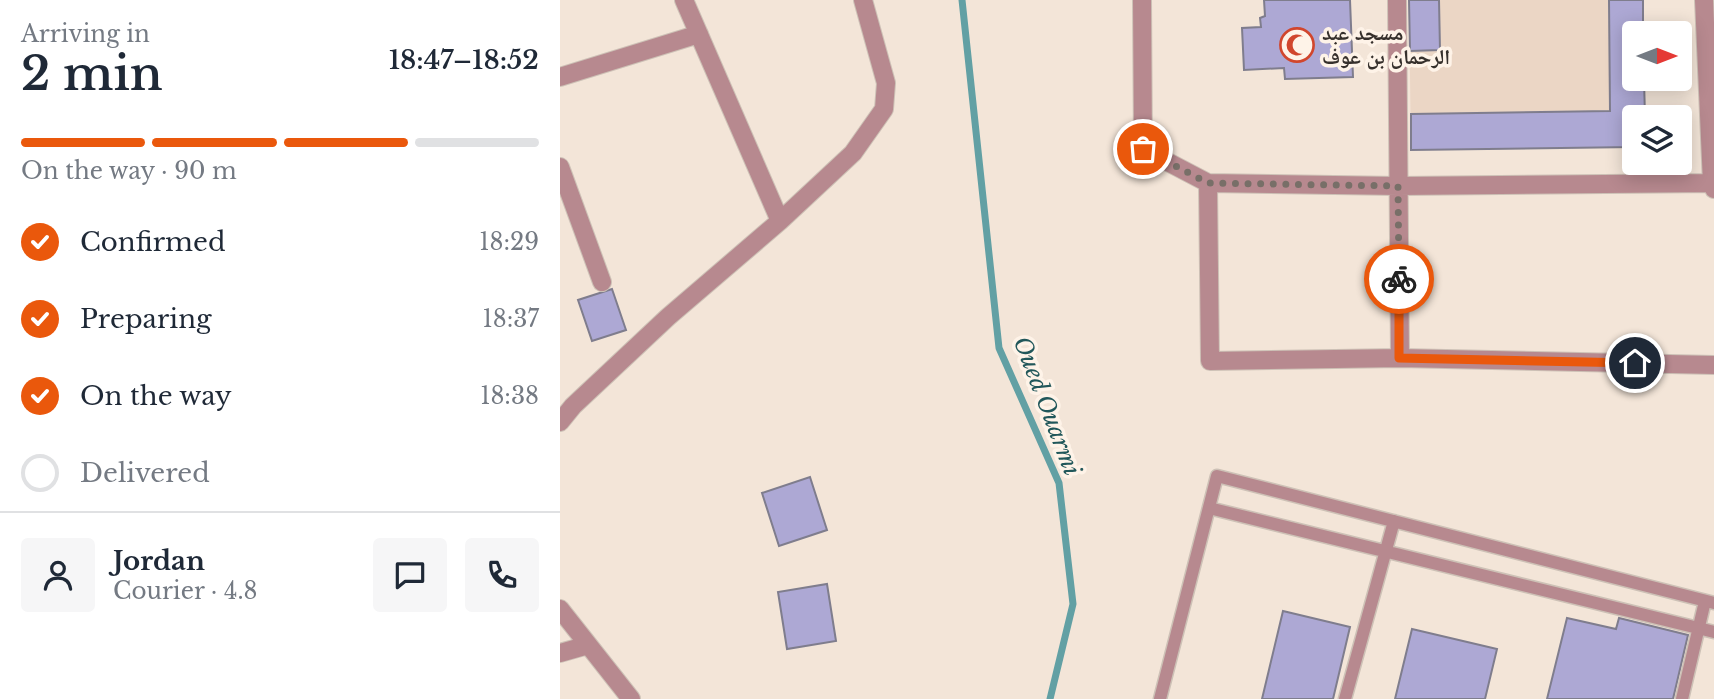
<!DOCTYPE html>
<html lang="en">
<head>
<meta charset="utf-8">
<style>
	:root { --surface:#fff; --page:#f6f6f7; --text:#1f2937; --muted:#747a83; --line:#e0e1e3; --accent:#ea580c }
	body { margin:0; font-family:"Libre Baskerville","Noto Naskh Arabic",serif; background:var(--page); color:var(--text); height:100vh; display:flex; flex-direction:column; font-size:26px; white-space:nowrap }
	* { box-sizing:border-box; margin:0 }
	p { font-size:23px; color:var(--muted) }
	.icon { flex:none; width:38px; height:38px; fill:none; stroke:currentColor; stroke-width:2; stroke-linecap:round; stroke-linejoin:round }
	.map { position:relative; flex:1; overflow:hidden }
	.details { display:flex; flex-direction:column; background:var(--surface); width:560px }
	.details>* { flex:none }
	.needle { width:46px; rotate:90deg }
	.fabs { position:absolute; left:1062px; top:21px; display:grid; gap:14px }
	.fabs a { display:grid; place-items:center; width:70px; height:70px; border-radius:7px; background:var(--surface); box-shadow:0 4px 18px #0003; font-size:35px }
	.pin { position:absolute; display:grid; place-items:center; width:60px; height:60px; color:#fff; margin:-30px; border:4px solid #fff; border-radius:50%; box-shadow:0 2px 7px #0007 }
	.courier { position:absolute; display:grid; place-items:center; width:70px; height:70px; margin:-35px; border:5px solid #ea580c; border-radius:50%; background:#fff; color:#222; box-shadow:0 2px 9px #0007 }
	.head em { font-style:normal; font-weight:600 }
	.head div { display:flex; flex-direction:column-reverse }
	.head { display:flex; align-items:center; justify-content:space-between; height:119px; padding:0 21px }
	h1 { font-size:46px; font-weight:600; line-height:52px }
	.bar { display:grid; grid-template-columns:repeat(4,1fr); gap:10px 7px; align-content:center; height:84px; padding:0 21px }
	.bar i { height:9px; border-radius:5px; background:var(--line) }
	.bar .active { background:var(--accent) }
	.bar p { grid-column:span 4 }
	.line { display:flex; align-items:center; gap:18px; padding:0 21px; border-top:2px solid var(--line) }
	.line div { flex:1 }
	.round { display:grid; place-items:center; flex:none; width:74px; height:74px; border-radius:7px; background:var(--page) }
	ol { padding:0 21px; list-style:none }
	li { display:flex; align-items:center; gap:21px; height:77px }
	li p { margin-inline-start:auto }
	li .icon { padding:7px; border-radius:50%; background:var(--accent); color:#fff; stroke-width:4 }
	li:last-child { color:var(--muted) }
	li i { width:38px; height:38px; border:4px solid var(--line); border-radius:50% }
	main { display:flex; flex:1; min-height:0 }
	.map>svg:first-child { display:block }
	.built { fill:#ebd6c5 }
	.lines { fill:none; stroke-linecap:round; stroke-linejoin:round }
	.stream { stroke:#62a0a4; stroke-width:7 }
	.building { fill:#ada8d4; stroke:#7f7d8d; stroke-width:2 }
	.lane-casing { stroke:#cdc1b6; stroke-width:15 }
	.street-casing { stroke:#cdc1b6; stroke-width:20 }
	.lane { stroke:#b7898f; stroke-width:12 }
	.street { stroke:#b7898f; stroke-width:18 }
	.done { stroke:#786f68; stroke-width:7; stroke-dasharray:0 12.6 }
	.route { stroke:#ea580c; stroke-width:9 }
	.labels { text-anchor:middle; stroke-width:7; stroke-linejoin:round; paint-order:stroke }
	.poi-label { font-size:21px; font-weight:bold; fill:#36302c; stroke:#fef3e8; text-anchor:start }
	.water-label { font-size:23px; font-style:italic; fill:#21575a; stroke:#fef3e8 }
</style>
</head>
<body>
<main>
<section class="details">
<div class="head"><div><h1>2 min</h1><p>Arriving in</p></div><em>18:47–18:52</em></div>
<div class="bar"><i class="active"></i><i class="active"></i><i class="active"></i><i></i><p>On the way · 90 m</p></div>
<ol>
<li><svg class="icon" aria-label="check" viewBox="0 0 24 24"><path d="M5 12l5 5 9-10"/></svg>Confirmed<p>18:29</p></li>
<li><svg class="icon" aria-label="check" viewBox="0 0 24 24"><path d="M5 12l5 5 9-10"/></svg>Preparing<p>18:37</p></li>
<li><svg class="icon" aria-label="check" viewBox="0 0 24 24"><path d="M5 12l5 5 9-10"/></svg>On the way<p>18:38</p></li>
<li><i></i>Delivered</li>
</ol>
<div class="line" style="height:126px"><a class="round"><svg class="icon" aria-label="person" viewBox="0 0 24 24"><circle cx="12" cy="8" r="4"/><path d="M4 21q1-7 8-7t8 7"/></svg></a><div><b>Jordan</b><p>Courier · 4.8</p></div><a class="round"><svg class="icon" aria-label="chat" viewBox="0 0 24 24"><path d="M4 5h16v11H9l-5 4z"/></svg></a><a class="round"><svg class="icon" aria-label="phone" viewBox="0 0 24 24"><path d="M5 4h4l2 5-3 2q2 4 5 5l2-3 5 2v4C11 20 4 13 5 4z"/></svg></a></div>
</section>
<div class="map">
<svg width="1154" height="699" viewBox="0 0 1154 699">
	<rect width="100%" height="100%" fill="#f3e5d8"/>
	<path class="built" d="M849,0H1083V33H1074V79H1084L1085,117H1074V147L851,150Z"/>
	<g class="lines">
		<path class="stream" d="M402,0L439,348L499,483L513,604L490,699"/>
	</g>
	<path class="building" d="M704,0H790L793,77L725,79L724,68L684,70L682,28L701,27L700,18L705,16Z
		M849,0H879L880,50L850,51Z
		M1049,0H1083V33H1074V79H1084L1085,117H1074V147L851,150V114L1050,111Z
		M52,289L66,330L32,341L18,300Z
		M250,477L267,530L219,546L202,493Z
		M267,584L276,641L227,649L218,592Z
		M723,611L790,627L773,699H702Z
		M1007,618L1056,629L1059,618L1128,635L1113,699H987Z
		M852,629L937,649L925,699H835Z"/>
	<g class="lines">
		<g class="lane-casing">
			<path id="lane" d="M649,508L1154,632
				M600,699L657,476L1154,603
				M785,699L834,521
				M1122,699L1145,601"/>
		</g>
		<g class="street-casing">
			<path id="street" d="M124,0L220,221
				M582,0L583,149L648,183L650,361L840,358L1154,365
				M837,0L840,358
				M1144,0L1152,183L1154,189
				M0,77L139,34
				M0,167L42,282
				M648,183L838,186L1152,183
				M0,422L13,406L108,317L220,221L293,153L324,109L326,83L303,0
				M0,609L71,699
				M0,653L28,645"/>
		</g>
		<use href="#lane" class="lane"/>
		<use href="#street" class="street"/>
	</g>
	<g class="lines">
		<path class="done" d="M583,149L648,183L838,186L839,279"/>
		<path class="route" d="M839,279V358L1075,363"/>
	</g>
	<defs>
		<g id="mosque-ring" transform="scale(1.75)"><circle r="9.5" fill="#fef3e8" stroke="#d1462d" stroke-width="1.5"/><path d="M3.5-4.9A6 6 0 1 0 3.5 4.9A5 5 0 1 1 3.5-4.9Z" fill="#d1462d"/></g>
	</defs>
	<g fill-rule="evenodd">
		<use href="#mosque-ring" x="737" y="45"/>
	</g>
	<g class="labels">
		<g class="poi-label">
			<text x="762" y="40">مسجد عبد<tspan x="762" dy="24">الرحمان بن عوف</tspan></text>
		</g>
		<g class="water-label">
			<text transform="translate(487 406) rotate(69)" y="8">Oued Ouarmi</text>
		</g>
	</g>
</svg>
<div class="fabs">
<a><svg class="needle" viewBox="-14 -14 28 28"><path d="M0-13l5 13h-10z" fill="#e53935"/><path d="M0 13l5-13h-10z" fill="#747a83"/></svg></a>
<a><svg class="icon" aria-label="layers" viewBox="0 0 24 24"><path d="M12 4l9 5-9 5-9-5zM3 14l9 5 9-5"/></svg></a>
</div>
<div class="pin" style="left:583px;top:149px;background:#ea580c"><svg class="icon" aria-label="bag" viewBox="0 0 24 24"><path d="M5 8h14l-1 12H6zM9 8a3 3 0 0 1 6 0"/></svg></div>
<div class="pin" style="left:1075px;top:363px;background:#1f2937"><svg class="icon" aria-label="home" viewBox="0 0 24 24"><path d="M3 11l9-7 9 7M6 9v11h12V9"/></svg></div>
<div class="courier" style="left:839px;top:279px"><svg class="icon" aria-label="bike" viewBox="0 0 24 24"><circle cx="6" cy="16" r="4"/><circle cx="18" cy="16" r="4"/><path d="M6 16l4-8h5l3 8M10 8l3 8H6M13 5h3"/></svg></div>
</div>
</main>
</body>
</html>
